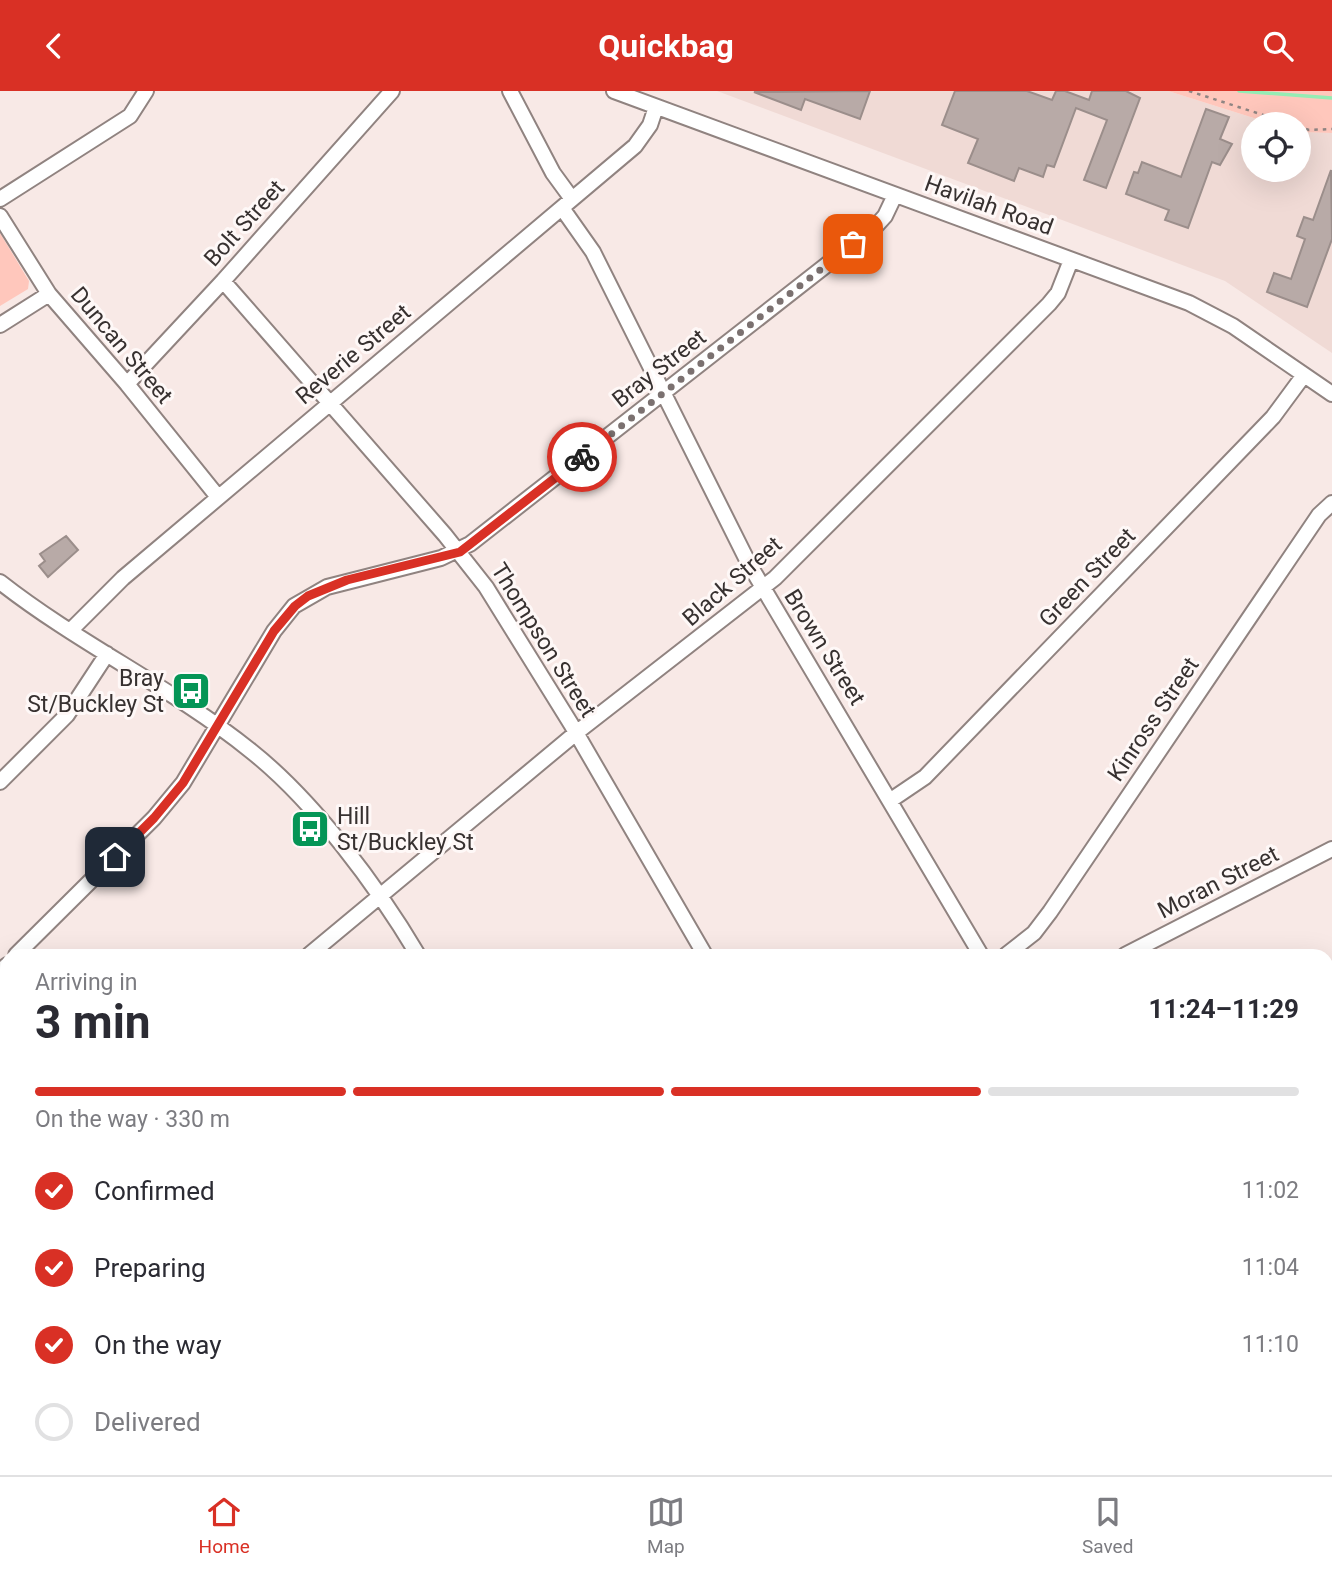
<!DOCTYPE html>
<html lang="en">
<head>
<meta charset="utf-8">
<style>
	:root { --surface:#fff; --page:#f7f7f7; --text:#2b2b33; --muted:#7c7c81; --line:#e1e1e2; --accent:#d93025 }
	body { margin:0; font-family:Roboto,sans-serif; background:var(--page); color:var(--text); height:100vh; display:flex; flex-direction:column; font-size:26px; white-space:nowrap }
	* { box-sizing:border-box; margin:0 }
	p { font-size:23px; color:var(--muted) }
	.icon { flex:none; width:38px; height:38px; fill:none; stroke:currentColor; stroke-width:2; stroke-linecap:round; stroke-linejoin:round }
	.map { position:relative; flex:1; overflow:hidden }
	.sheet { position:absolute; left:0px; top:858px; width:1334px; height:527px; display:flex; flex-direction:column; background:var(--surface); border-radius:21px 21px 0 0; box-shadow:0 7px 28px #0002 }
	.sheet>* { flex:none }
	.buttons { position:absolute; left:1241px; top:21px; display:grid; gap:14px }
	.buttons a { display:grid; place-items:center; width:70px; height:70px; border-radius:50%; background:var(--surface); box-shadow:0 7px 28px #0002; font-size:35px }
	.pin { position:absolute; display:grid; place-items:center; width:60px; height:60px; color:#fff; margin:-30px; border-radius:14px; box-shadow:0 4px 10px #0006 }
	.courier { position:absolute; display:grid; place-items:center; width:70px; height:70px; margin:-35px; border:5px solid #d93025; border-radius:50%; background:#fff; color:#222; box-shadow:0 2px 9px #0007 }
	.head em { font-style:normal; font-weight:700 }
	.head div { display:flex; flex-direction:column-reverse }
	.head { display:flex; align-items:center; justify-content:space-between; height:119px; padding:0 35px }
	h1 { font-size:46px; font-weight:700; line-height:52px }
	.bar { display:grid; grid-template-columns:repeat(4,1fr); gap:10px 7px; align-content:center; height:84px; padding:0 35px }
	.bar i { height:9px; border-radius:5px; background:var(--line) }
	.bar .current { background:var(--accent) }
	.bar p { grid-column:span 4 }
	ol { padding:0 35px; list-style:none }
	li { display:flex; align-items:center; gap:21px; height:77px }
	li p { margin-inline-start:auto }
	li .icon { padding:7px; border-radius:50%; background:var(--accent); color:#fff; stroke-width:4 }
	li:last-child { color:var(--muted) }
	li i { width:38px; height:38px; border:4px solid var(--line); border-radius:50% }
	header { display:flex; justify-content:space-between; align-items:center; height:91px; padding:0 35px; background:var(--accent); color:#fff; font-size:32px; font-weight:700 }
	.tabs { display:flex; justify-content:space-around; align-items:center; height:98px; border-top:2px solid var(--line); background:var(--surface); font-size:19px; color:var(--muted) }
	.tabs a { display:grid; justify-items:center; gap:4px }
	.tabs .current { color:var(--accent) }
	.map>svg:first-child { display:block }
	.built { fill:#f0dad5 }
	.green { fill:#ffc7bc }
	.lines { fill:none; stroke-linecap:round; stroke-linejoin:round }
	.stream { stroke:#95ecb4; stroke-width:3.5 }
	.building { fill:#b8aaa7; stroke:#9b8e8b; stroke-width:2 }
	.minor-casing { stroke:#908380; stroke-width:18 }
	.path { stroke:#8f8583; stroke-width:2.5; stroke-dasharray:3.5 5; stroke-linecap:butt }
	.minor { stroke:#fff; stroke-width:14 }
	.done { stroke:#7b7170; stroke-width:7; stroke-dasharray:0 12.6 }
	.route { stroke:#d93025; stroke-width:9 }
	.labels { text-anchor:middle; stroke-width:6; stroke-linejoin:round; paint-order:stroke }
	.street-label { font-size:23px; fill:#373130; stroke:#fef8f7 }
	.poi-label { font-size:23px; fill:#373130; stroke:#fef8f7; text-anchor:end }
</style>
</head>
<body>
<header><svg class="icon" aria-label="back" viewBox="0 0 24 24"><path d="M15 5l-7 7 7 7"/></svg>Quickbag<svg class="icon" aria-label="search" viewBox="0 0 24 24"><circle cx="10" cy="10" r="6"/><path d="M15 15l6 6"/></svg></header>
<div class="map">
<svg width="1332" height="1384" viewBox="0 0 1332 1384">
	<rect width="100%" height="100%" fill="#f8e9e6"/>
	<path class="built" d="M717,0H1168L1273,33H1253V79H1298L1299,41L1332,42V262L1225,190Z
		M1168,1377H1324L1332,1384H1161Z"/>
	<path class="green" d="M1168,0H1332V42L1299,41L1298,33H1273Z
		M0,142L29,190L28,198L0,215Z
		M1332,1126V1383L1324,1377L1326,1128Z
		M965,1377H1169L1161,1384H968Z"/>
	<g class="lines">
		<path class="stream" d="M1239,0L1332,7"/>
	</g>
	<path class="building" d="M870,0L860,28L805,8L801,19L754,1Z
		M955,0H1027L1052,9L1056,0H1065L1089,9L1092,0H1126L1140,7L1106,97L1084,89L1107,29L1076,17L1054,76L1047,74L1043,86L1019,77L1014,90L968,72L978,48L942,34Z
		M1206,18L1229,26L1220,48L1232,53L1220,74L1212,71L1188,137L1165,129L1169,119L1126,103L1134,81L1138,82L1142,71L1181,86Z
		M1331,79L1332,148L1307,216L1267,201L1274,182L1291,188L1305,148L1297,145L1304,126L1313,129Z
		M66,445L78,459L48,486L39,475L45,470L40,463Z"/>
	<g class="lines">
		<g class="minor-casing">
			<path id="minor" d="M510,0L553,82L572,108
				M614,0L1189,212L1233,235L1332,303
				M0,108L130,25L146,0
				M562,117L593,161L749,473L981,864
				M0,125L49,203L127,293L218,406
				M223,190L445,444L486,496L571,633L705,864
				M0,234L49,203
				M127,293L223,190L392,0
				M0,491C79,553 173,597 251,660C314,710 377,795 418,864
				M71,539L123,487L635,55L650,34L656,16
				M0,691L67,624L107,563
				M891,709L925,686L1273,326L1304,284
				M16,864L154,727L183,692L274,540L294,515L327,496L441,467L470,453L875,136L885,125L895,104
				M309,864L576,642L775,487L1049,213L1058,202L1071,169
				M1006,864L1034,842L1050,821L1319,424L1332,412
				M1125,864L1332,758
				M0,881L7,874
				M0,1069L7,1072
				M1326,1109L1332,1107
				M0,1353L7,1355
				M0,1368L7,1370
				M47,1377H81
				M552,1377L558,1384
				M834,1377L839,1384
				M847,1377L852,1384
				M112,1384L114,1377
				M460,1384L469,1377"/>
		</g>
		<path class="path" d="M1189,0L1291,33
			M1298,35L1309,39L1332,38
			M1326,1221L1332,1217
			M1326,1368L1332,1373
			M1118,1377L1121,1384
			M1134,1384L1141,1377"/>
		<use href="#minor" class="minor"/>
	</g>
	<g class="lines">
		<path class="done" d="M582,366L853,153"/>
		<path class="route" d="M115,766L154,727L183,692L274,540L295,515L308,505L347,489L460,461L582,366"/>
	</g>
	<defs>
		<g id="bus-square" transform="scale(2.0125)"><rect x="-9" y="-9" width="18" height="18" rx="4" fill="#059556" stroke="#fef8f7"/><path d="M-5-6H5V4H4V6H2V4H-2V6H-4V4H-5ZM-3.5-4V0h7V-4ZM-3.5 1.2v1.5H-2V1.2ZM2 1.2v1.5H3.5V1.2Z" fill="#fff"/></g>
	</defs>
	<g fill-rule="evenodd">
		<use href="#bus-square" x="191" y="600"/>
		<use href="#bus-square" x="310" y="738"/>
	</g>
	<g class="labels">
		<g class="street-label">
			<text transform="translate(989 114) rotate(20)" y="8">Havilah Road</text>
			<text transform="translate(244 132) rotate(-48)" y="8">Bolt Street</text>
			<text transform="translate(122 254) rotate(50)" y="8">Duncan Street</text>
			<text transform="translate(353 263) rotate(-40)" y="8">Reverie Street</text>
			<text transform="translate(659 277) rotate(-38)" y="8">Bray Street</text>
			<text transform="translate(1087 486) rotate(-46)" y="8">Green Street</text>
			<text transform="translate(732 490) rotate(-41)" y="8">Black Street</text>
			<text transform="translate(544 549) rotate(58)" y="8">Thompson Street</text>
			<text transform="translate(825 556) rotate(58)" y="8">Brown Street</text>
			<text transform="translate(1153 628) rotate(-56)" y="8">Kinross Street</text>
			<text transform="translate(1218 791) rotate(-27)" y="8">Moran Street</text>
		</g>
		<g class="poi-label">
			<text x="164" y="595">Bray<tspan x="164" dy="26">St/Buckley St</tspan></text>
			<text x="337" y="733" text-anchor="start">Hill<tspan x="337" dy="26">St/Buckley St</tspan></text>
		</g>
	</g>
</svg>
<div class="buttons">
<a><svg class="icon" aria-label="locate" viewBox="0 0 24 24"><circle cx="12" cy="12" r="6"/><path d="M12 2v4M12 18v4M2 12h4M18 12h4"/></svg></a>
</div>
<div class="pin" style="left:853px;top:153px;background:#ea580c"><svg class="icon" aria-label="bag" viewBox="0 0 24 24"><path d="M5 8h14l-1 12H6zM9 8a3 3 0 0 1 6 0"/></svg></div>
<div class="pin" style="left:115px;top:766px;background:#1f2937"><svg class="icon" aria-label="home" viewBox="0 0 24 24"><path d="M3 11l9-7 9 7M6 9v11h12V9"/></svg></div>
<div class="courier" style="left:582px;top:366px"><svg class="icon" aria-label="bike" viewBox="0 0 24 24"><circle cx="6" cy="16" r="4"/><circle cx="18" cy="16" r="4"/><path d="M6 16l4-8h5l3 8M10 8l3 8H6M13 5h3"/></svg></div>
<section class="sheet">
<div class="head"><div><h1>3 min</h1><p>Arriving in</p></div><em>11:24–11:29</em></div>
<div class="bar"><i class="current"></i><i class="current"></i><i class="current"></i><i></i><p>On the way · 330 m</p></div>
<ol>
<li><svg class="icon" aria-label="check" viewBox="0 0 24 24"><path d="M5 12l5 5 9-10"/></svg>Confirmed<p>11:02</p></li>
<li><svg class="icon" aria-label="check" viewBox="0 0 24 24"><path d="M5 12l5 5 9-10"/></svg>Preparing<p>11:04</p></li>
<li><svg class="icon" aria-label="check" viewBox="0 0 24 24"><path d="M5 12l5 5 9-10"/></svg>On the way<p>11:10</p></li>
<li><i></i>Delivered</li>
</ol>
</section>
</div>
<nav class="tabs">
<a class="current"><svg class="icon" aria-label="home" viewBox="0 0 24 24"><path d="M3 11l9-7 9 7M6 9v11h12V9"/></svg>Home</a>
<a><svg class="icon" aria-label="map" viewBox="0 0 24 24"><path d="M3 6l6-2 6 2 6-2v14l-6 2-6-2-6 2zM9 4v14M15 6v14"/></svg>Map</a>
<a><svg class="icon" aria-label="saved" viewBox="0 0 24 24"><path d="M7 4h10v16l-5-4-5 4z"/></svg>Saved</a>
</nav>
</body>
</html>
